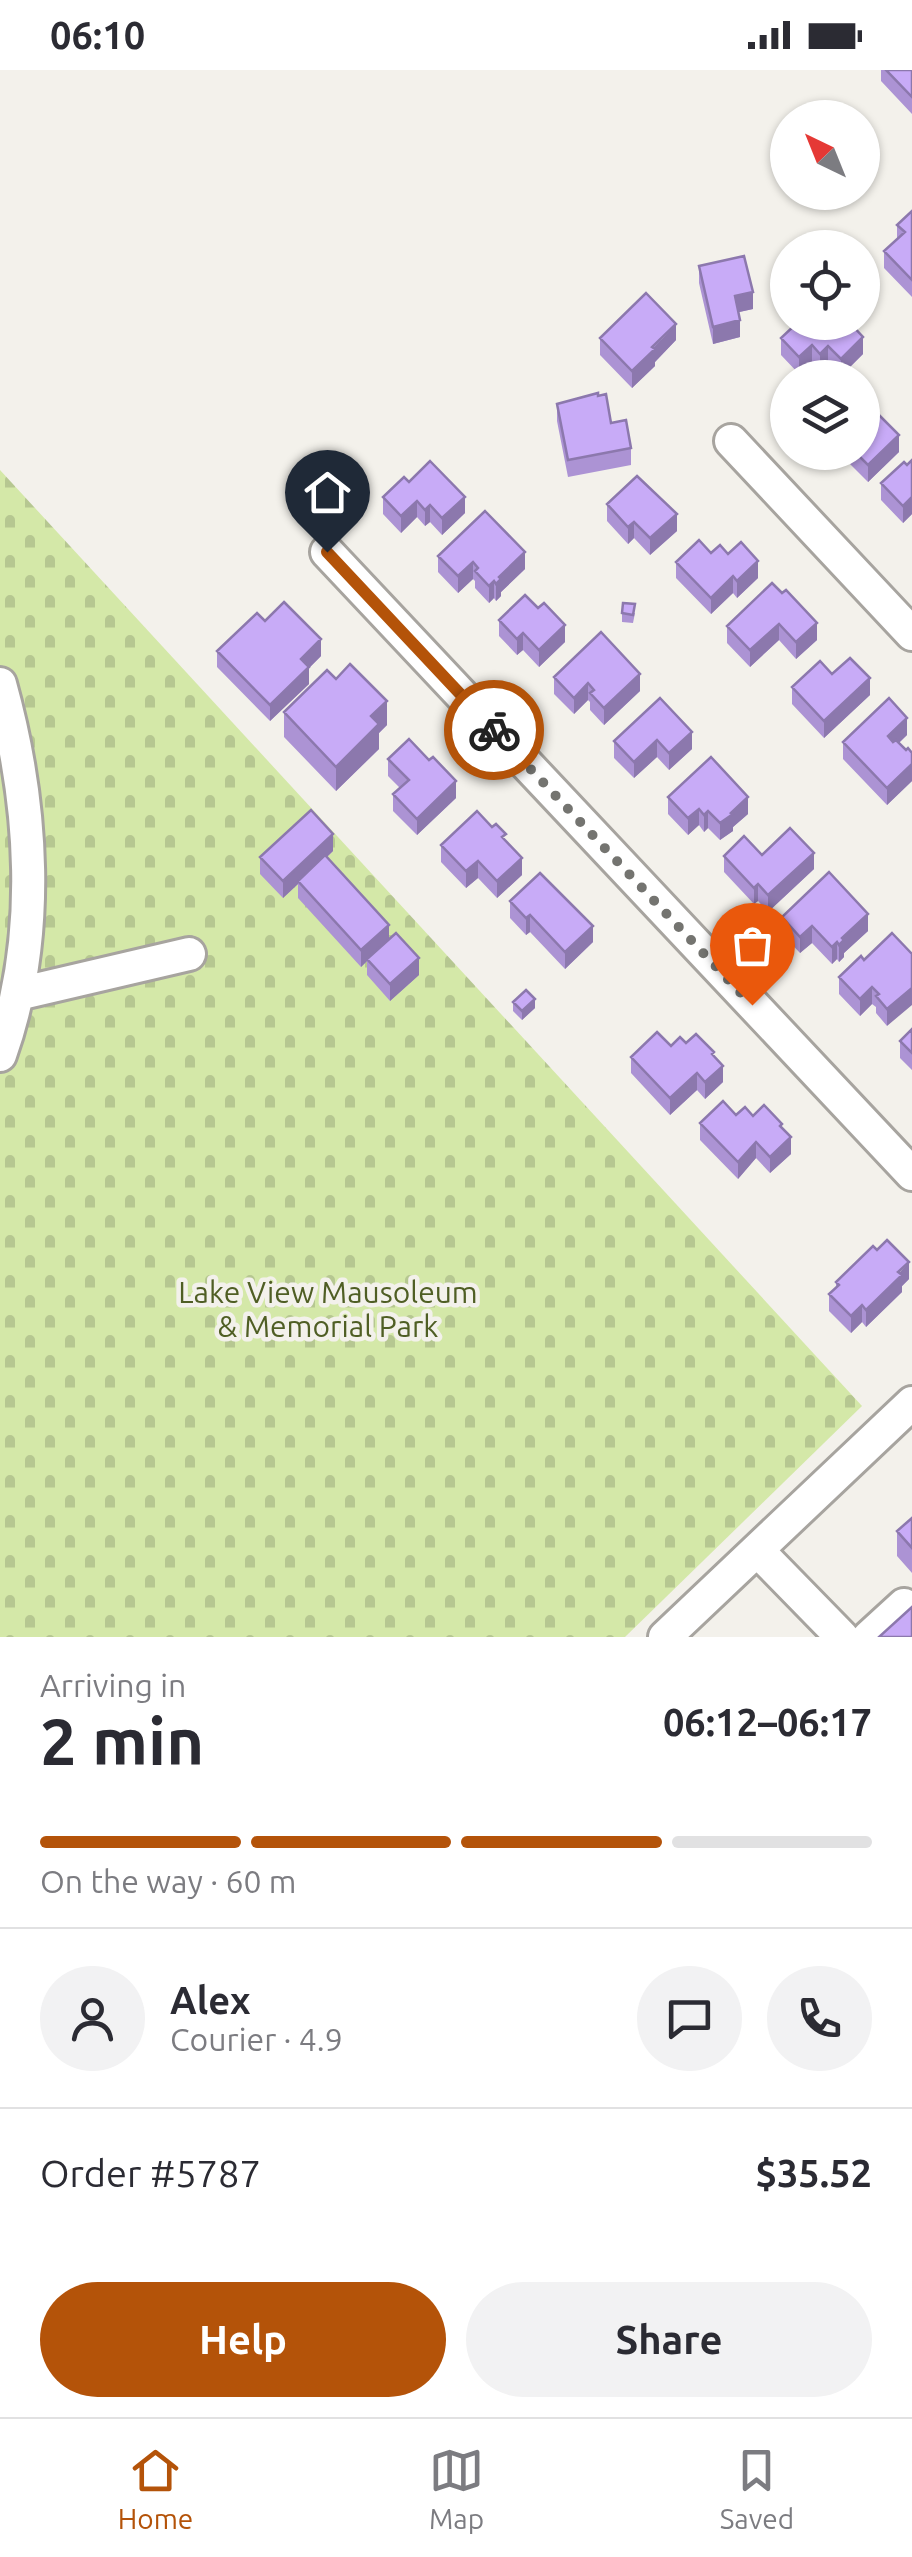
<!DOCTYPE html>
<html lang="en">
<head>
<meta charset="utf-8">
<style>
	:root { --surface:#fff; --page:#f2f2f3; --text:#2b2b33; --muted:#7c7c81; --line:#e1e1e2; --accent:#b45309 }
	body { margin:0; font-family:Ubuntu,sans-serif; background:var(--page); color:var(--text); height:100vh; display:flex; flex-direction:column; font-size:38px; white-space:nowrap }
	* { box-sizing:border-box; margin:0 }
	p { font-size:32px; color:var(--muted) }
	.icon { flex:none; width:55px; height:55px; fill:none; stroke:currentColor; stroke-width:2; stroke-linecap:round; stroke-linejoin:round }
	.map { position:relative; height:1567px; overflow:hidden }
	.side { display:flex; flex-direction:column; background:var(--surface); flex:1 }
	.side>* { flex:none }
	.needle { width:65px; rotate:317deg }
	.controls { position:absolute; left:770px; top:30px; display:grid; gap:20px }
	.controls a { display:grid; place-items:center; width:110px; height:110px; border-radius:50%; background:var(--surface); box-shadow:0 2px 8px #0004; font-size:50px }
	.pin { position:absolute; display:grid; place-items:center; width:85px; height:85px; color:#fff; margin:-102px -42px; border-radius:50% 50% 50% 0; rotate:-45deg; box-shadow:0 0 10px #0007 }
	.pin .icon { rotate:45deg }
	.courier { position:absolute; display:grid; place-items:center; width:100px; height:100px; margin:-50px; border:8px solid #b45309; border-radius:50%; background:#fff; color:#222; box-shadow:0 2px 12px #0007 }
	.head em { font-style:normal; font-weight:600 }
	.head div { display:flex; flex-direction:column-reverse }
	.head { display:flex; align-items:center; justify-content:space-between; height:170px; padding:0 40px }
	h1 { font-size:65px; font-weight:600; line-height:75px }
	.bar { display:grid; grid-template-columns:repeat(4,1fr); gap:15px 10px; align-content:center; height:120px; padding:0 40px }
	.bar i { height:12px; border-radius:8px; background:var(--line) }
	.bar .selected { background:var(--accent) }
	.bar p { grid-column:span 4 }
	.line { display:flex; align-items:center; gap:25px; padding:0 40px; border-top:2px solid var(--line) }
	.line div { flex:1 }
	.round { display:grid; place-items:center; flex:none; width:105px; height:105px; border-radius:52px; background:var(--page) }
	.primary-button { display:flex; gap:20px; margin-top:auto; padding:20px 40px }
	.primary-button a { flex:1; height:115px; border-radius:60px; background:var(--accent); color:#fff; font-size:40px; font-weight:600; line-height:115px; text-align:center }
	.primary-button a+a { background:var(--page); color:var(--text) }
	.status { display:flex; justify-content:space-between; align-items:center; height:70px; padding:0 50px; background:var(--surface); direction:ltr }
	.status svg { height:28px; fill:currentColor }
	.dock { display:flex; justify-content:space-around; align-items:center; height:140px; border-top:2px solid var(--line); background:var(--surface); font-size:28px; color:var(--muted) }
	.dock a { display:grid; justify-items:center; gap:5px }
	.dock .selected { color:var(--accent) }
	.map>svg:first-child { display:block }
	.cemetery { fill:url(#cemetery-stones) }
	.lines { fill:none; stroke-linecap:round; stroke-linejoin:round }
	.minor-casing { stroke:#a7a49f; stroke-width:38 }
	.minor { stroke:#fff; stroke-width:32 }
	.wall { fill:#ac93d4 }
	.shaded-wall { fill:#8c78ad }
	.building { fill:#c8abf7; stroke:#8c78ad; stroke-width:2.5 }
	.done { stroke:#747470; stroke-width:10; stroke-dasharray:0 18 }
	.route { stroke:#b45309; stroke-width:12 }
	.labels { text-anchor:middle; stroke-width:9; stroke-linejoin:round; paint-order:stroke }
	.park-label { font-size:30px; fill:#4f5e24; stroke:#f3f1eb }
</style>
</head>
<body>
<div class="status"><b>06:10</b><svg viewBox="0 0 49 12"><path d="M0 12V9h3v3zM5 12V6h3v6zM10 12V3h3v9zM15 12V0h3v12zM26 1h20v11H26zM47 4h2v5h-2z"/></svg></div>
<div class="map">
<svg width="912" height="1567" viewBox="0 0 912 1567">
	<defs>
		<pattern id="cemetery-stones" width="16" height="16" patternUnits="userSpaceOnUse" patternTransform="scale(2.5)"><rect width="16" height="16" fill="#d4e8a8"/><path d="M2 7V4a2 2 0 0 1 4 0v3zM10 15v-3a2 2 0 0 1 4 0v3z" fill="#b6c791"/></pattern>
	</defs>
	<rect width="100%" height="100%" fill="#f3f1eb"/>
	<path class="cemetery" d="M0,400L862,1336L625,1567H0Z"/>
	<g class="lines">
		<g class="minor-casing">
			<path id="minor" d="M731,371L912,564
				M327,482L912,1104
				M0,614C33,733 42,867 0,985
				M18,924L189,884
				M757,1480L842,1567
				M665,1567L912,1333
				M869,1567L904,1535"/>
		</g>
		<use href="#minor" class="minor"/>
	</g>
	<path class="wall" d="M881,0H912V44L881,11Z
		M912,141V227L884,198V181L897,169V155Z
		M699,196L753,239L739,242L740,267L713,274L699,213Z
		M798,252L863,284L841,306L828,293L820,301L812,292L799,304L781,285V268Z
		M600,268L676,270L655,292V296L632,318L600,285Z
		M557,334L611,353L631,378V395L568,407L557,351Z
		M838,382H899L868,412Z
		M912,390V444L903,453L881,430V413Z
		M409,412L465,443L442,465L430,452L425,456L417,447L401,463L383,444V427Z
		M607,434L677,461L650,485L634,468L628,474L607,451Z
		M711,483L728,484L758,508L737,528L733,523L711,544L676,508V492Z
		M438,486L525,499L501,522V526L496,531L494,528L489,533L475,518V511L473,509L458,523L438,502Z
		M782,523L817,570L796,589L779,570L750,597L727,573V556Z
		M538,538L565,572L539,597L523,580L517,585L499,566V550Z
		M622,543H635L633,553L622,552Z
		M217,581L321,586L309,598V614L270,651L217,597Z
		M832,604L870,625L824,668L792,634V617Z
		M554,607L640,621L604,655L590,640V632L588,630L574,644L554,624Z
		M336,609L387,655L379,663V679L336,721L284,667V642Z
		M660,628L692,679L669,700L657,687L634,708L614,688V671Z
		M907,665L899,673L906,680L912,683V711L887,735L843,689V672Z
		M388,689L456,728L417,765L393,741V724L400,718L388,706Z
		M668,727L748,744L733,757V761L720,770L708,758L704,762L699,755L688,765L668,744Z
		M506,771L522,805L497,828L478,808L466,818L441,792V775Z
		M333,781L327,787L389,869L419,905L390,931L367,905V891L361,897L298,828V814L283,828L260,804V787Z
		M762,785L814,799L768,842L758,831L754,834L724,802V786Z
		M510,831L593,872L565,899L530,862L526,865L510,848Z
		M782,847L868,861L844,883V887L839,892L837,889L832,894L812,873L800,883L782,864Z
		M892,863L887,956L876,943V937L872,934L860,946L839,924V907L864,890Z
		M513,932L535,938L522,950L513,941Z
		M912,959V1000L900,988V971Z
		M686,973L714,986L723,1012L705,1029L697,1020L670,1045L631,1003V987Z
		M736,1045L753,1046L782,1058L791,1084L770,1103L756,1088L738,1109L700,1070V1053Z
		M909,1209L902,1216V1222L866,1257L862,1252L851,1263L829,1241V1224L836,1218V1212Z
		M912,1448V1503L897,1486V1461Z"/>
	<path class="shaded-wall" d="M753,222V239L735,243V226Z
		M740,250V267L713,274V257Z
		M676,254V270L655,292V296L632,318V301Z
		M863,267V284L841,306V289Z
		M812,275V292L799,304V287Z
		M828,276V293L820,301V284Z
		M899,365V382L868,412V395Z
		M465,427V443L442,465V448Z
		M912,427V444L903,453V436Z
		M417,431V447L401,463V446Z
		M430,435V452L425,456V440Z
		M677,444V461L650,485V468Z
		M634,452V468L628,474V457Z
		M525,482V499L501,522V526L496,531V514L499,507Z
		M758,491V508L737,528V511Z
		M473,492V509L458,523V506Z
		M733,506V523L711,544V528Z
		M494,511V528L489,533V516Z
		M817,553V570L796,589V572Z
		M779,554V570L750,597V580Z
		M565,555V572L539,597V580Z
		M523,563V580L517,585V569Z
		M321,569V586L309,598V614L270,651V635L301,589Z
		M640,604V621L604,655V638Z
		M870,608V625L824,668V651Z
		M588,613V630L574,644V628Z
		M387,631V655L379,663V679L336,721V697L371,646Z
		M907,648V665L888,683V666Z
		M692,662V679L669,700V683Z
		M657,670V687L634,708V692Z
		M912,694V711L887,735V718Z
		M456,711V728L417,765V749Z
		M748,727V744L733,757V761L720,770V753Z
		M699,739V755L688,765V748Z
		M708,741V758L704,762V745Z
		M333,764V781L300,812L298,811V814L283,828V811Z
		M814,783V799L768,842V825Z
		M522,788V805L497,828V811Z
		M478,791V808L466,818V801Z
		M758,814V831L754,834V818Z
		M868,844V861L844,883V887L839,892V875L842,868Z
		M530,845V862L526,865V848Z
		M389,855V872L367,889V891L361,897V880Z
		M593,856V872L565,899V882Z
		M812,856V873L800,883V867Z
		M837,872V889L832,894V877Z
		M419,888V905L390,931V914Z
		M872,917V934L860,946V929Z
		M912,918V935L887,956V939Z
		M535,929V938L522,950V941Z
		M723,996V1012L705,1029V1012Z
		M697,1003V1020L670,1045V1028Z
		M791,1067V1084L770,1103V1087Z
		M756,1072V1088L738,1109V1092Z
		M909,1192V1209L902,1216V1222L866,1257V1240Z
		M862,1235V1252L851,1263V1246Z"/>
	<path class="building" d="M886,0H912V27Z
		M912,141V210L884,181L905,162L897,155Z
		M744,186L753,222L735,226L740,250L713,257L699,196Z
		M646,223L676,254L652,277L655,279L632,301L600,268Z
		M798,252H849L863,267L841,289L828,276L820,284L812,275L799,287L781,268Z
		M598,323V326L606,324L611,353L626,350L631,378L568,390L557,334Z
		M862,328L899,365L868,395L855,382H862Z
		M912,390V427L903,436L881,413L904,392L907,395Z
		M430,391L465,427L442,448L430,435L425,440L417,431L401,446L383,427L404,407L409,412Z
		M637,406L677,444L650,468L634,452L628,457L607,434Z
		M485,441L525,482L499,507L501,509L496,514L494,511L489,516L475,501L478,498L473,492L458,506L438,486Z
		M699,470L711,483L720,475L728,484L741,472L758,491L737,511L733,506L711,528L676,492Z
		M772,513L782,523L786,520L817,553L796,572L779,554L750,580L727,556Z
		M525,525L538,538L544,533L565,555L539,580L523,563L517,569L499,550Z
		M284,532L321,569L301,589L309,597L270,635L217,581L257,543L265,551Z
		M623,533L635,534L633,545L622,543Z
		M601,562L640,604L604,638L590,623L594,620L588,613L574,628L554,607Z
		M850,588L870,608L824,651L792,617L820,591L832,604Z
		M350,594L387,631L371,646L379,654L336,697L284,642L327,600L336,609Z
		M660,628L692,662L669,683L657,670L634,692L614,671Z
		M889,628L907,648L888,666L893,672L896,670L906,680L908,678L912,683V694L887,718L843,672Z
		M409,669L429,690L433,687L456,711L417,749L393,724L409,710L388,689Z
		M711,687L748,727L731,743L733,744L720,753L708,741L704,745L699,739L688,748L668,727Z
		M311,740L333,764L283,811L260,787Z
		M477,741L492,757L496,754L506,764L502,767L522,788L497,811L478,791L466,801L441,775Z
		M790,758L814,783L768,825L758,814L754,818L724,786L744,766L762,785Z
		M325,785L389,855L361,880L298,811Z
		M829,802L868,844L842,868L844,870L839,875L837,872L832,877L812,856L800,867L782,847Z
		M540,803L593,856L565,882L530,845L526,848L510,831Z
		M396,863L419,888L390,914L367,889Z
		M892,863L912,884V918L887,939L876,926L879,924L872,917L860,929L839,907L861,886L864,890Z
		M526,920L535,929L522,941L513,932Z
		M912,959V983L900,971Z
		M657,962L671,976L680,967L686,973L696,964L714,982L712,984L723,996L705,1012L697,1003L670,1028L631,987Z
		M723,1031L736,1045L745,1037L753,1046L764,1035L782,1054L780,1056L791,1067L770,1087L756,1072L738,1092L700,1053Z
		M887,1170L909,1192L898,1202L902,1205L866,1240L862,1235L851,1246L829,1224L839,1215L836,1212L873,1176L877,1180Z
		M912,1448V1478L897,1461Z
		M912,1537V1567H879Z"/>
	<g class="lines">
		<path class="done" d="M494,660L752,935"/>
		<path class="route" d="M327,482L494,660"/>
	</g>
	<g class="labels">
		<g class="park-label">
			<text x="328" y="1233">Lake View Mausoleum<tspan x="328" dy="34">&amp; Memorial Park</tspan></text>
		</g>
	</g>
</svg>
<div class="controls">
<a><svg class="needle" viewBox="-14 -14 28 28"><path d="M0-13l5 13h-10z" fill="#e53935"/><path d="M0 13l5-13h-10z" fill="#7c7c81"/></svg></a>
<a><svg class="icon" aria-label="locate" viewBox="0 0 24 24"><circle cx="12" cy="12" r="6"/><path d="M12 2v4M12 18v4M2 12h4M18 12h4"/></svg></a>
<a><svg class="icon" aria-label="layers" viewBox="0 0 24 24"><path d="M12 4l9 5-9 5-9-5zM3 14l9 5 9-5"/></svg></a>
</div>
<div class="pin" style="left:752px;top:935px;background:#ea580c"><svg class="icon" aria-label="bag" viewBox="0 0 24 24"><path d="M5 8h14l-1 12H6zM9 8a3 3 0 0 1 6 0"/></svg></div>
<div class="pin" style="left:327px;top:482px;background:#1f2937"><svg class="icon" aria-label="home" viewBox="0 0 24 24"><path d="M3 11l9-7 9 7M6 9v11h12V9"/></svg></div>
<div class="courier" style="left:494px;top:660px"><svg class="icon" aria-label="bike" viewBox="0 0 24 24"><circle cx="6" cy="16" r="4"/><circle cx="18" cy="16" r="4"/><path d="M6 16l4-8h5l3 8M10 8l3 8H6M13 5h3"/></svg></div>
</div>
<section class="side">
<div class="head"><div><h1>2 min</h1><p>Arriving in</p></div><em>06:12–06:17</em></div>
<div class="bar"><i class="selected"></i><i class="selected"></i><i class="selected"></i><i></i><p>On the way · 60 m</p></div>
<div class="line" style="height:180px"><a class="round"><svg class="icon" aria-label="person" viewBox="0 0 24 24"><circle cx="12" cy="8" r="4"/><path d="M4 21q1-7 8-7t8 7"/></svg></a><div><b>Alex</b><p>Courier · 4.9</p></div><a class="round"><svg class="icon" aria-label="chat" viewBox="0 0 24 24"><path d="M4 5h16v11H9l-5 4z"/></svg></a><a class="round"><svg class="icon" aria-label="phone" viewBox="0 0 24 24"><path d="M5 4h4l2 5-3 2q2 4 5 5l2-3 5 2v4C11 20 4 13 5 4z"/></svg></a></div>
<div class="line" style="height:130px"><div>Order #5787</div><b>$35.52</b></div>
<div class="primary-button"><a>Help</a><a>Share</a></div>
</section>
<nav class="dock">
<a class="selected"><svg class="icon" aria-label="home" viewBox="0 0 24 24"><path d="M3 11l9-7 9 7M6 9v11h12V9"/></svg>Home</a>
<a><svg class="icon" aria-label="map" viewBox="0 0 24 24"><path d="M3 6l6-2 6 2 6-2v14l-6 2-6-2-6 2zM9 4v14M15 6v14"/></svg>Map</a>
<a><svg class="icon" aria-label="saved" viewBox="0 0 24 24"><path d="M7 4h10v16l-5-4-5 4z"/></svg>Saved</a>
</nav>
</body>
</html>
